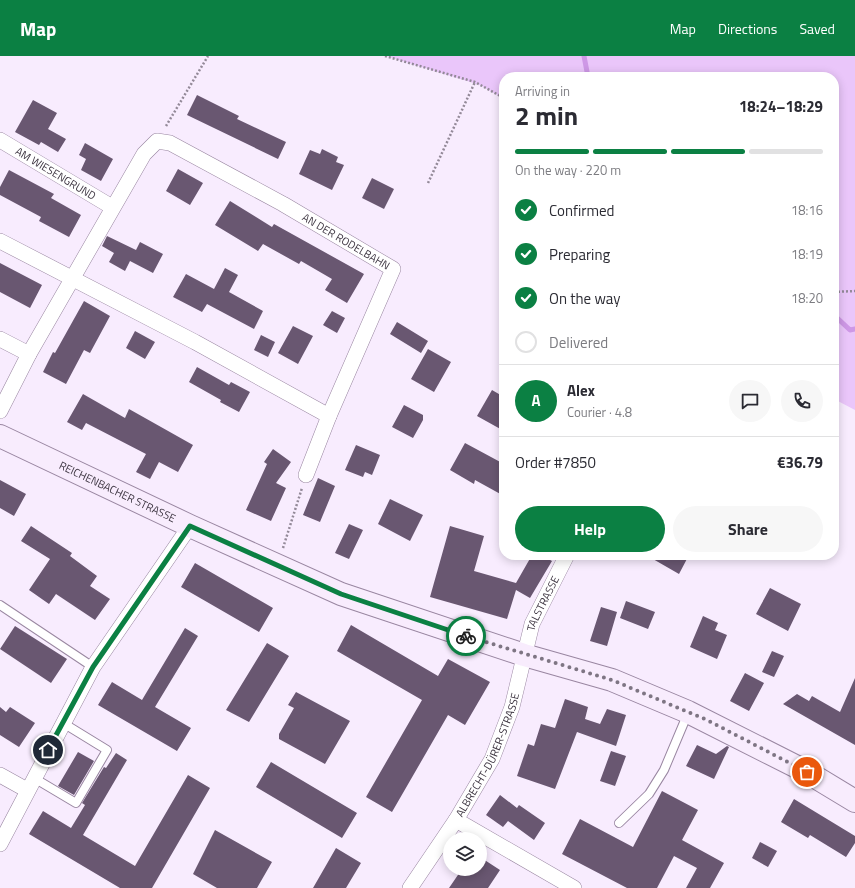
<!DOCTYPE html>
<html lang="en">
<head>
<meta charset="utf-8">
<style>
	:root { --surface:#fff; --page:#f7f7f7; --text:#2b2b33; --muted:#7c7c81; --line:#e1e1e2; --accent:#0b8043 }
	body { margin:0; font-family:"Titillium Web",sans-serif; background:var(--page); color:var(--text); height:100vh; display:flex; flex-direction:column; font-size:15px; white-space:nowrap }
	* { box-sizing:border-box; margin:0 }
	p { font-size:13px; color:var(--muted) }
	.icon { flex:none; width:22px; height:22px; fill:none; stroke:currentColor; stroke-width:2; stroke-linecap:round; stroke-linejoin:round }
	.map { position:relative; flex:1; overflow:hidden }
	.drawer { position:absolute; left:499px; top:16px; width:340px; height:488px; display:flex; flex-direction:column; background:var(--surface); border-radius:16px; box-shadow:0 2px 10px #0003 }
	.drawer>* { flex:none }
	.tools { position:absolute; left:443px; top:776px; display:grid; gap:8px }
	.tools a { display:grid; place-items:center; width:44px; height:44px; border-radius:50%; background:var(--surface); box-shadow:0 2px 10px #0003; font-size:20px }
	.pin { position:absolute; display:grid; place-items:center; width:34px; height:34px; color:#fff; margin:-17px; border:2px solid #fff; border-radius:50%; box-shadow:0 1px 4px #0007 }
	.courier { position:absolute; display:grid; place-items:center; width:40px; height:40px; margin:-20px; border:3px solid #0b8043; border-radius:50%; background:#fff; color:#222; box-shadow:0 1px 5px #0007 }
	.head em { font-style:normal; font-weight:700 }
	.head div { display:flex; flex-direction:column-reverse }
	.head { display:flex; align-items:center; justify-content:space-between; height:68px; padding:0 16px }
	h1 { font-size:26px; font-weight:700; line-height:30px }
	.bar { display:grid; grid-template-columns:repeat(4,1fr); gap:6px 4px; align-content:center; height:48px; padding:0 16px }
	.bar i { height:5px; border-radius:3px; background:var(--line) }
	.bar .current { background:var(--accent) }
	.bar p { grid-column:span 4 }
	.line { display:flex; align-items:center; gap:10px; padding:0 16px; border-top:1px solid var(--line) }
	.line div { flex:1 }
	.round { display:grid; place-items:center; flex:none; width:42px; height:42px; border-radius:21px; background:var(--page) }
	ol { padding:0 16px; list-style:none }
	li { display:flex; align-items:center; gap:12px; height:44px }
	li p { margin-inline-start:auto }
	li .icon { padding:4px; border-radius:50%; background:var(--accent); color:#fff; stroke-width:4 }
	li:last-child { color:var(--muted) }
	li i { width:22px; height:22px; border:2px solid var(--line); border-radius:50% }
	.action { display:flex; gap:8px; margin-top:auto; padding:8px 16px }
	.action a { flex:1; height:46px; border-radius:24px; background:var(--accent); color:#fff; font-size:16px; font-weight:700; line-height:46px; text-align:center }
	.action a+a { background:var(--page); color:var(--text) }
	header { display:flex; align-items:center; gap:24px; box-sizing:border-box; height:56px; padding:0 20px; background:var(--accent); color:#fff }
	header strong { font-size:19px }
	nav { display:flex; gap:22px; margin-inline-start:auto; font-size:14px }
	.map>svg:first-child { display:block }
	.green { fill:#eac6fa }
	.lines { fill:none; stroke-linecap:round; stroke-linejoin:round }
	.stream { stroke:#ce98e6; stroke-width:5 }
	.building { fill:#695771 }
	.service-casing { stroke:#9986a1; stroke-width:10 }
	.minor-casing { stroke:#9986a1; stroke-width:16 }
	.secondary-casing { stroke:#9986a1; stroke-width:24 }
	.path { stroke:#938998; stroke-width:2.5; stroke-dasharray:2 2; stroke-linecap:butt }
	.service { stroke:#fff; stroke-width:8 }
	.minor { stroke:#fff; stroke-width:15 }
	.secondary { stroke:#f8ecfd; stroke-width:22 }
	.done { stroke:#7e7583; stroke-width:4; stroke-dasharray:0 7.2 }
	.route { stroke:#0b8043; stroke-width:5 }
	.labels { text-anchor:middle; stroke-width:4; stroke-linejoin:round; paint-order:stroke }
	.street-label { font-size:11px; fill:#3d3541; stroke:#f8ecfe }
</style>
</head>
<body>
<header>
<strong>Map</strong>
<nav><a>Map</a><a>Directions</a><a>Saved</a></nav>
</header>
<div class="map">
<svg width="855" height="832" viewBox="0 0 855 832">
	<rect width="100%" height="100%" fill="#f8ecfe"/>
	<path class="green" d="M386,0H855V354L834,343V21H504V43L480,29Z"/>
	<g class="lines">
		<path class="stream" d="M584,0L588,21
			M834,259L850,274L855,273"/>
	</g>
	<path class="building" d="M197,39L239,60L237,63L286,86L278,103L187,59Z
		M33,44L57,57L48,73L66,83L58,96L41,86L39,89L15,76Z
		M85,87L113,103L101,125L81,114L86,103L79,99Z
		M322,93L338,101L336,106L344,109L332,134L299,118L310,94L320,98Z
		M178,113L203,127L190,149L166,135Z
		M9,114L54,138L51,142L81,159L69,181L39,165L41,161L0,139V131Z
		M372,122L394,133L384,153L362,142Z
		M230,145L272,171L274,168L364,218L347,247L325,234L332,223L301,205L299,208L263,188L258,195L215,169Z
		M107,180L136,194L140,186L163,198L153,217L130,205L125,215L109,206L114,197L102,190Z
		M0,207L42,229L30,252L0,236Z
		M225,212L238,219L229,236L263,255L254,273L207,248L202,256L173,241L186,218L214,233Z
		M84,245L110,260L90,297L84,294L66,328L43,316L53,296L55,297Z
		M332,255L345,262L337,277L323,269Z
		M397,266L428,285L421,297L390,278Z
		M293,270L313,280L298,308L278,297Z
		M135,275L155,286L145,303L126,292Z
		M261,279L275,286L268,301L254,294Z
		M428,293L451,306L434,336L411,323Z
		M197,311L229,329L231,326L250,336L239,356L220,346L221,344L189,326Z
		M492,334L504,341V375L477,360Z
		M83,338L125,362L129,353L193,389L178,416L159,406L150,423L136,416L146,398L86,367L82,374L67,366Z
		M404,349L423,359V364L413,382L392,371Z
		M465,387L504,408V440L475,424L474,428L450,414Z
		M356,389L380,399L372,419L365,416L363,421L345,414Z
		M273,393L291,406L276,427L286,432L271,465L246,454L267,408L264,406Z
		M318,422L335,430L320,466L303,459Z
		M0,424L26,438L14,460L0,452Z
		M390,443L423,459L410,485L378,468Z
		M349,468L363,474L349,503L335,497Z
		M31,470L72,497L70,500L97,520L90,530L110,543L95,564L56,538L49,548L29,534L50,503L21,485Z
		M450,470L484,480L474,515L516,527L532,499H541L552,505L530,542L516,534L507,563L430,541Z
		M646,499H689L679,518Z
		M195,507L273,552L259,576L181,531Z
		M770,532L801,548L788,575L756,558Z
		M626,545L655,556L648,573L620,562Z
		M601,551L617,556L607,590L590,585Z
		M703,560L718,567L715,574L727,579L717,603L690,591Z
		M351,569L438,620L448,603L490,626L465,669L448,659L392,756L366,741L422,644L337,595Z
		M15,570L67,603L51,627L0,593Z
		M185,572L198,580L155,651L191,672L177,695L98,649L112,626L142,644Z
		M267,587L289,600L249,666L226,654Z
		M772,595L784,600L774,621L762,616Z
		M745,617L764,627L749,655L730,645Z
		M855,622V689L783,648L797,638L809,645L812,640L840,656Z
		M296,636L350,665L325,708L279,683V678L294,652L288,649Z
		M565,643L588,651L585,663L600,668L607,653L626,659L616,690L577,676L555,733L517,720L528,688L534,690L541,668L555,672Z
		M0,651L6,656L10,651L35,667L19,691L0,679Z
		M697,689L716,698L727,690L729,691L714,723L686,710Z
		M611,695L626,700L615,730L600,725Z
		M78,696L94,705L74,739L58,730Z
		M116,697L127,704L83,779L135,810L188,719L210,732L152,832H120L29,778L43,755L71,772L85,749L82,747L104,711L106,712Z
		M271,706L357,757L342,782L256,731Z
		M662,735L698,754L682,784L724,807L710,832H686L697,812L674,800L657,832H627L562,798L580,763L633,791Z
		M500,739L517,752L519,749L545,767L534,784L508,765L503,771L486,759Z
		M794,743L855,780V787L846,801L810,779L808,782L781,766Z
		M215,774L272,806L257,832H217L193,818Z
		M760,786L777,795L768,811L752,802Z
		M336,792L361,807L346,832H313Z
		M480,801L500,814L488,832H449L462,813H480Z"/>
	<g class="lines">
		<g class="service-casing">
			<path id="service" d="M0,549L93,611
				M34,722L76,747L107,694L63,667
				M619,767L649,738L664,714L688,657"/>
		</g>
		<g class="minor-casing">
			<g id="minor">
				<path id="s1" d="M0,84L112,151"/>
				<path d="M0,185L195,286L329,360"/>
				<path d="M0,283L29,298"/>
				<path id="s2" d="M0,355L29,298L144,98L157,85L170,87L283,148L393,213L329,360L306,419"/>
				<path d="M0,719L27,734"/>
				<path d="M456,764L574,832"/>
				<path d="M0,788L93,611L190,470"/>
				<path id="s3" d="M410,832L456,764L492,703L512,651L532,568L567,499"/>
			</g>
		</g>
		<g class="secondary-casing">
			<g id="secondary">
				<path id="s4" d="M0,380L190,470L341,538L524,599L612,624L688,656L807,716L855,745"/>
			</g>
		</g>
		<path class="path" d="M385,0L475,26L504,42
			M166,70L208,0
			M428,127L475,26
			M834,236L855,235
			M283,492L302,432"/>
		<use href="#service" class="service"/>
		<use href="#minor" class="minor"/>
		<use href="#secondary" class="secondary"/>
	</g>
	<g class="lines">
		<path class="done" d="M466,580L612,624L707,664L807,716"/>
		<path class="route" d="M48,694L93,611L190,470L341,538L466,580"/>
	</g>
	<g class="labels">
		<g class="street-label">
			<text dy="4" stroke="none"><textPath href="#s1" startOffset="65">AM WIESENGRUND</textPath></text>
			<text dy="4" stroke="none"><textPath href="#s2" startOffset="528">AN DER RODELBAHN</textPath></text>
			<text dy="4" stroke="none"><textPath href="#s4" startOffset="130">REICHENBACHER STRASSE</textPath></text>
			<text dy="4" stroke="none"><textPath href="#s3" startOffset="317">TALSTRASSE</textPath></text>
			<text dy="4" stroke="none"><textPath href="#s3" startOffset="155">ALBRECHT-DÜRER-STRASSE</textPath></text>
		</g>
	</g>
</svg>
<div class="tools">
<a><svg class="icon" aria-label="layers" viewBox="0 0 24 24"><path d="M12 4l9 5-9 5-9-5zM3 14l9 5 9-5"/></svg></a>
</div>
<div class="pin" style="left:807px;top:716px;background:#ea580c"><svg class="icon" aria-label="bag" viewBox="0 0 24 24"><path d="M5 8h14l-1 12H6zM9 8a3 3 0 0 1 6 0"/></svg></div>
<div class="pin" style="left:48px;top:694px;background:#1f2937"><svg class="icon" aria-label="home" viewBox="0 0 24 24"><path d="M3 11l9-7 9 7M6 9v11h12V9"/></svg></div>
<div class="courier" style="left:466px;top:580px"><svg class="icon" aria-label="bike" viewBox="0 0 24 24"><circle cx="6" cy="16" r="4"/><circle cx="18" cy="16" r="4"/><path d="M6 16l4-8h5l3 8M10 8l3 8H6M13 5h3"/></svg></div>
<section class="drawer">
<div class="head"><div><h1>2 min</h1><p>Arriving in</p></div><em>18:24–18:29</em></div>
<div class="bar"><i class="current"></i><i class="current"></i><i class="current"></i><i></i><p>On the way · 220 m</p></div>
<ol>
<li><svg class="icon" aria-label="check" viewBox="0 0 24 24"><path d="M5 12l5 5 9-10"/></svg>Confirmed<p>18:16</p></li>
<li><svg class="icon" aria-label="check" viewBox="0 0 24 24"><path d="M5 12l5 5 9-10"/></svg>Preparing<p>18:19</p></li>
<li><svg class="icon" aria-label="check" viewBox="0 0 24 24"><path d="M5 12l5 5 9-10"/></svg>On the way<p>18:20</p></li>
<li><i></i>Delivered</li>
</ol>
<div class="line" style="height:72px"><b class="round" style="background:var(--accent);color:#fff">A</b><div><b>Alex</b><p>Courier · 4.8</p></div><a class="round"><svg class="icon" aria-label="chat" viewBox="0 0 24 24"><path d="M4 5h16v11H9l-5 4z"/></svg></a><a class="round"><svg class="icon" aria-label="phone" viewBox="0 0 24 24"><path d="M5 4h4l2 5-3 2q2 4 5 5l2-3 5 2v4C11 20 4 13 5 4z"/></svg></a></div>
<div class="line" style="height:52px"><div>Order #7850</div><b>€36.79</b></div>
<div class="action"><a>Help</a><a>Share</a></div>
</section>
</div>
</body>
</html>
